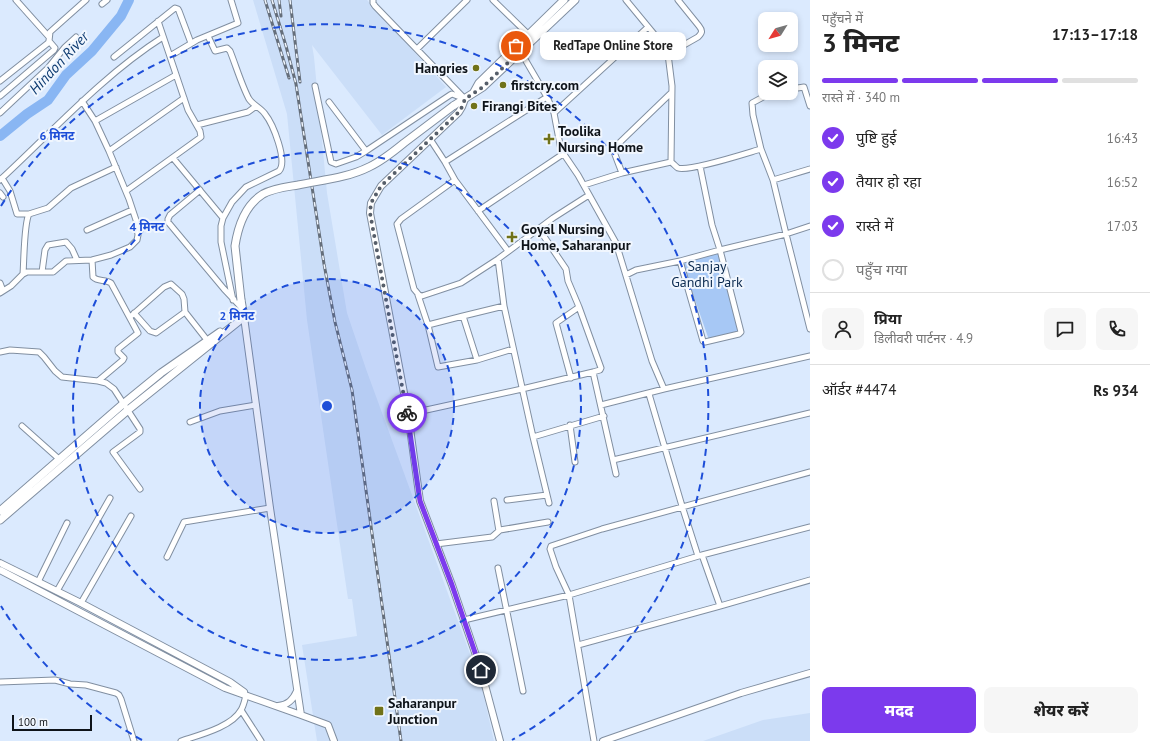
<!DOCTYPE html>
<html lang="hi">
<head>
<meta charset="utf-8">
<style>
	:root { --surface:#fff; --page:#f6f6f6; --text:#222; --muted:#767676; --line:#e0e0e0; --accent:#7c3aed }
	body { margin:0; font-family:"PT Sans","Noto Sans Devanagari",sans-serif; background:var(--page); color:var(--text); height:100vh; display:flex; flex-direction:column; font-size:15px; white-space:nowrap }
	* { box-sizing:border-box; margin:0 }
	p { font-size:13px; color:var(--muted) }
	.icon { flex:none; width:22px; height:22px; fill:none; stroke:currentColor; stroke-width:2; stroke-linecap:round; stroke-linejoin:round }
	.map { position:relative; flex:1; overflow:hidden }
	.side { display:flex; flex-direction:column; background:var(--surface); width:340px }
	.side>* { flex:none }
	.needle { width:26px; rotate:233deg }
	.tools { position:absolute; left:758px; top:12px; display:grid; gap:8px }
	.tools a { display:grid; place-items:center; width:40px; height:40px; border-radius:8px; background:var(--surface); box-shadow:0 2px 6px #0003; font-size:20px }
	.scale { position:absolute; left:12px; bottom:10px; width:80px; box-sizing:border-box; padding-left:4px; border:2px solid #0e1319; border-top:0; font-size:11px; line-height:14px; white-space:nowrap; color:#0e1319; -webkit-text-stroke:3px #f0f6fe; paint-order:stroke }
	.pin { position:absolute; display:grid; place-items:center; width:34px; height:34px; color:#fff; margin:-17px; border:2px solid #fff; border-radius:50%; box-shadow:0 1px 4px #0007 }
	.courier { position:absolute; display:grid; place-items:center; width:40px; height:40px; margin:-20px; border:3px solid #7c3aed; border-radius:50%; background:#fff; color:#222; box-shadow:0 1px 5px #0007 }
	.bubble { position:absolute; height:28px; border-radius:8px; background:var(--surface); box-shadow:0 2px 6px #0003; font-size:13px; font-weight:800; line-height:28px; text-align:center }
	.headline em { font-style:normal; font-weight:800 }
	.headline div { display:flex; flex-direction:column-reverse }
	.headline { display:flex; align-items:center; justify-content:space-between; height:68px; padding:0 12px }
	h1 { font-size:26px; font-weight:800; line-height:30px }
	.bar { display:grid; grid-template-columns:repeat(4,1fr); gap:6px 4px; align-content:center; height:48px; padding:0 12px }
	.bar i { height:5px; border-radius:3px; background:var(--line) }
	.bar .on { background:var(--accent) }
	.bar p { grid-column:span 4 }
	.line { display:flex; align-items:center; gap:10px; padding:0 12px; border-top:1px solid var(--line) }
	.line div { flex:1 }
	.round { display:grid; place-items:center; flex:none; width:42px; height:42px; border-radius:8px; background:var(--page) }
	ol { padding:0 12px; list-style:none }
	li { display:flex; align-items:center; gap:12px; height:44px }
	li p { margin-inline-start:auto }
	li .icon { padding:4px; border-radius:50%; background:var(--accent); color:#fff; stroke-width:4 }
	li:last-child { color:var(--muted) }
	li i { width:22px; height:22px; border:2px solid var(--line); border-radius:50% }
	.button { display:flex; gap:8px; margin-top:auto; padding:8px 12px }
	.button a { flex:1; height:46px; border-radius:8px; background:var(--accent); color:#fff; font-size:16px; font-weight:800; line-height:46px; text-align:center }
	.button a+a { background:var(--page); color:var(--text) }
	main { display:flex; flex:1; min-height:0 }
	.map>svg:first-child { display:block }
	.built { fill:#cbdef8 }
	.green { fill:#a7c8f5 }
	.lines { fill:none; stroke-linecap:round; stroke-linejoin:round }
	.river { stroke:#89b6f3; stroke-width:10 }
	.minor-casing { stroke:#818fa1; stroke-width:7 }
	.tertiary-casing { stroke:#818fa1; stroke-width:8 }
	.secondary-casing { stroke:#818fa1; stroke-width:9 }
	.minor { stroke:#fff; stroke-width:5 }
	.tertiary { stroke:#fff; stroke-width:6 }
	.secondary { stroke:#fff; stroke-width:7 }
	.rail-casing { stroke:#656e7a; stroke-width:3 }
	.rail { stroke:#f0f6fe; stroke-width:1.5; stroke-dasharray:4.5; stroke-linecap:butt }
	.secondary-bridge-casing { stroke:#818fa1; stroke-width:9; stroke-linecap:butt }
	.secondary-bridge { stroke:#fff; stroke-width:7 }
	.done { stroke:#565e69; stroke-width:4; stroke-dasharray:0 7.2 }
	.route { stroke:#7c3aed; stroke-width:5 }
	.ring { fill:none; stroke:#1d4ed8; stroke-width:2; stroke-dasharray:7 5 }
	.poi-dot { fill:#707218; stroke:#f0f6fe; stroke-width:1.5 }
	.labels { text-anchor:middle; stroke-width:4; stroke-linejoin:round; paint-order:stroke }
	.poi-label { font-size:14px; font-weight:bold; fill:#0e1319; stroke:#f0f6fe; text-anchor:start }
	.park-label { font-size:14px; fill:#0a294f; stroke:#f0f6fe }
	.water-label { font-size:15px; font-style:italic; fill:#0e3b71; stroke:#f0f6fe }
	.centre { fill:#1d4ed8; stroke:#f0f6fe; stroke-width:2 }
	.ring-label { font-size:12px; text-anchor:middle; font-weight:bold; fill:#1d4ed8; stroke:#f0f6fe; stroke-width:4; stroke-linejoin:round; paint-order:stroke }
</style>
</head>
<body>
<main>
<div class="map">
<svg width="810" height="741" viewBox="0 0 810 741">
	<rect width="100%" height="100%" fill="#dbeafe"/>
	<path class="built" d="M253,0H367L446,87L382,135L312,45L314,57L327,193L347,313L366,369L481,684L494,741H317L302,645L357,636L352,599H348L307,320L287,114Z
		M810,713V741H703L763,720Z"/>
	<path class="green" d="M722,247L740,331L709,340L681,260Z"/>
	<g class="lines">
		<path class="river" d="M0,136L27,114L48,100L66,75L92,51L121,16L129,0"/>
		<g class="minor-casing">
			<path id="minor" d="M16,0L49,37
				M373,0V3L375,6L463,97
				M493,0L529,35
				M626,0L659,40L668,54L672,86L671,162C674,164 676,167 678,168C689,172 747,153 761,149L773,180L786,234L810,329
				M102,4L107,0
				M648,27L554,113L561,150L578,175L616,243L652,361L664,389L810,356
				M208,36L215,51L227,48L230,51C236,66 242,86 249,99C253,105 261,108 265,114C273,124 288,161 279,171L246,187L232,202L223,218L221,226V242L233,300
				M417,49L467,0
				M519,49L547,97
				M668,54L698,37C702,33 703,31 699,26L678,0
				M170,56L197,40L238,23L231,0
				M114,57L175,8L178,9L179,11L191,43
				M0,81L48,43L49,41L50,32L86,0
				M315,86L331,162L336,164L356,157L366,151L450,95L452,94L465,99
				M791,89L804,87L810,106
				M0,96L54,50L55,48L49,41
				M82,101L95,121
				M329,102L366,151
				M0,113L48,68L65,47L76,37
				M197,125L248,112L256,106
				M430,139L445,162L455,180L401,219L397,224L414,289L419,295L422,296L461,283L498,259L553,218L589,195
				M761,149L753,115L752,103L765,96L776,93
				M109,151L184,98
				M173,158L223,218
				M445,162L547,97L554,113
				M622,173L614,152L615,147L671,93
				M2,178L10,191L17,214H29
				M0,180C53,131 102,76 163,37
				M455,180L508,251
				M773,180L810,169
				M584,185L622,173L671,162
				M200,190L170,215L168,219V222L224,289L242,308
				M126,191L201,137L200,131L188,110L158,21
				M0,193L3,197
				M478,211L563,154
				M539,229L566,269L568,281L579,307
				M87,230L132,210
				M498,259L504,306L533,437L549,503
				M92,260L93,277C98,282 105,279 111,283L138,333L118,349V352L124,358L123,360L98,381
				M680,261L703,341L705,342L739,334L741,332L720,250L712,225L700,166
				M42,272L45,250L48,245L66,242L72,249L77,260
				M23,274C24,261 24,223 29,214L48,208L71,188L116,167
				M626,275L636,270L680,261L720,250L786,234L810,226
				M0,283L3,291
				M0,293L11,286L23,274L27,272H53L66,261L92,260L111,255L130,247L137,240L138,235L136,220L129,199L109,151L95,121L176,75
				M418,295L428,325L438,367L477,360
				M504,306L463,316L477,360L513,349
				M134,313L150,331L156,333L185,312
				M130,317L164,287L171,284L182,294L184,299L185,312L207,340
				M428,325L463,316
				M0,352L10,350L39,352L44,357L55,371L62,377L98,381L106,383L114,389L140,429V432L113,452L140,489
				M593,372L616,474
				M649,394L682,506L698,556
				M601,405L664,389
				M408,414L522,389L593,372L600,370L601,368L579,307L556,323L571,378
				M190,422L220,411L256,405
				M570,425L575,462
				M22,426L59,459
				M533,437L604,416
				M613,460L810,413
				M507,500L547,495
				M494,501L499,531
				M436,544L492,537L500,530L548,522
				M702,555L720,606
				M167,557L184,522L270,508
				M498,568L523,691
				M38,582L67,523
				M57,591L110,498
				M81,603L131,516
				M464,620L569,595L702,555L810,527
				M578,645L720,606L810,580
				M0,682L55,680L70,684L86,685L116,693L119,695L121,699L134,741
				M241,710L261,741
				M181,741C199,735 232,727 241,710C244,705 245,699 246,695
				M594,741L569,595L556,567L550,549L551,546L602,529L810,472"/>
		</g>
		<g class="tertiary-casing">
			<path id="tertiary" d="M465,99L462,107L459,112L381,186L371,203L370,213L408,414L420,501L452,585L481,670L500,741
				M0,563L81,603L230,682L244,692
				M0,570L225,688L301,715L270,508L244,317
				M278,706C288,705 293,700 297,691
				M301,715L328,725L334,741
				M603,741L741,693L810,673"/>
		</g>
		<g class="secondary-casing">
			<path id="secondary" d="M474,92L479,83L564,0
				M453,106L483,87L575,0
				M0,511L123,404L161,373L220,332
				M0,520L128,410L244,317L241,300"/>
		</g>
		<use href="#minor" class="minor"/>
		<use href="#tertiary" class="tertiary"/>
		<use href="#secondary" class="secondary"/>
		<g class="rail-casing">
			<path id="rail" d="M265,0L289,78
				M272,0L286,46L296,84L324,264L335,322L352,390L401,741
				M279,0L281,16
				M290,0L300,82"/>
		</g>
		<use href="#rail" class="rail"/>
		<g class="secondary-bridge-casing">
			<path id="secondary-bridge" d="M241,300L235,246C238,226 245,205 263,194C274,188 286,187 298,185C322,180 347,178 369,167C382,161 393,152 404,143C420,131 436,119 453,106"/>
		</g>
		<use href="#secondary-bridge" class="secondary-bridge"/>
	</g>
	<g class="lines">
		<path class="done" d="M407,413L370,213L371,203L381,186L459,112L462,107L465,99L483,87L520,51L516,46"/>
		<path class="route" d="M407,413L420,501L452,585L481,670"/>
	</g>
	<circle cx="327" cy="406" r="127" fill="#1d4ed8" fill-opacity=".12"/>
	<g class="ring">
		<circle cx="327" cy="406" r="127"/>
		<circle cx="327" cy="406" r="254"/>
		<path d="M142 740A382 382 0 0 1 1 606M1 206A382 382 0 1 1 512 740"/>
	</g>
	<g class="poi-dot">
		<circle cx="476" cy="68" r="4"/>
		<circle cx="503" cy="85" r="4"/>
		<circle cx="474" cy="106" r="4"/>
		<path d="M547 133h4v4h4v4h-4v4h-4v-4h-4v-4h4z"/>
		<path d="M510 231h4v4h4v4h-4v4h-4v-4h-4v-4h4z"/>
		<rect x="374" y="706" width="10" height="10" rx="2"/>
	</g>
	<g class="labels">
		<g class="poi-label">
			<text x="468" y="73" text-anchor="end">Hangries</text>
			<text x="511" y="90">firstcry.com</text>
			<text x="482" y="111">Firangi Bites</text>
			<text x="558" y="136">Toolika<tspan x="558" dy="16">Nursing Home</tspan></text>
			<text x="521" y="234">Goyal Nursing<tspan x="521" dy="16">Home, Saharanpur</tspan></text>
			<text x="388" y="708">Saharanpur<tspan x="388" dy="16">Junction</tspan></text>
		</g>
		<g class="park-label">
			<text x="707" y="271">Sanjay<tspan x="707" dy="16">Gandhi Park</tspan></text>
		</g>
		<g class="water-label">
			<text transform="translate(59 63) rotate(-47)" y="5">Hindon River</text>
		</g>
	</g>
	<circle cx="327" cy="406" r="6" class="centre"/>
	<g class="ring-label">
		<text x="57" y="140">6 मिनट</text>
		<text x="147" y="231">4 मिनट</text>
		<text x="237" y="320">2 मिनट</text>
	</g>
</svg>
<div class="tools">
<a><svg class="needle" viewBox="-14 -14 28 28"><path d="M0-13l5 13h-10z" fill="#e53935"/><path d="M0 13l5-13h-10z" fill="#767676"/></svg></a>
<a><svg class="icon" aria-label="layers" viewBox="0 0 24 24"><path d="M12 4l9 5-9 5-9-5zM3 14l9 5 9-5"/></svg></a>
</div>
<div class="scale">100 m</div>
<div class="pin" style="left:516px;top:46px;background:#ea580c"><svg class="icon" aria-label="bag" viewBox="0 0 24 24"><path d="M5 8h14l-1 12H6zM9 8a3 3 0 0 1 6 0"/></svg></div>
<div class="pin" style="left:481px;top:670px;background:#1f2937"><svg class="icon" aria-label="home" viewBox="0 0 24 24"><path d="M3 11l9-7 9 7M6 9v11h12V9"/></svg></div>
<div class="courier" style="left:407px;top:413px"><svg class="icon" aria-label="bike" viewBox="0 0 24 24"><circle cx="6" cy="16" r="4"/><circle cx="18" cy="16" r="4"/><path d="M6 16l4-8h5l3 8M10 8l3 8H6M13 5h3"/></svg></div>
<div class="bubble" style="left:540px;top:32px;width:146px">RedTape Online Store</div>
</div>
<section class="side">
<div class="headline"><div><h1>3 मिनट</h1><p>पहुँचने में</p></div><em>17:13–17:18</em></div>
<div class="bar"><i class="on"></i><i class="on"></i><i class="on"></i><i></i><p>रास्ते में · 340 m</p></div>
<ol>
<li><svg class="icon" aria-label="check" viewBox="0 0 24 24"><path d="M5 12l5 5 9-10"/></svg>पुष्टि हुई<p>16:43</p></li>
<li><svg class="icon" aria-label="check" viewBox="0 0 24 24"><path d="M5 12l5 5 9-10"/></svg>तैयार हो रहा<p>16:52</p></li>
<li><svg class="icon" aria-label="check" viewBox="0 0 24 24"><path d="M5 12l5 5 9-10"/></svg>रास्ते में<p>17:03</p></li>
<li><i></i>पहुँच गया</li>
</ol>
<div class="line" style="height:72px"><a class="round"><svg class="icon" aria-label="person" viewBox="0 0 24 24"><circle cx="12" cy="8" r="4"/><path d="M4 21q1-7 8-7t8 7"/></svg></a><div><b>प्रिया</b><p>डिलीवरी पार्टनर · 4.9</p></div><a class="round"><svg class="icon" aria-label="chat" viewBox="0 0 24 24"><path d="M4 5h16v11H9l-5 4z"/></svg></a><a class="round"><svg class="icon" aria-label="phone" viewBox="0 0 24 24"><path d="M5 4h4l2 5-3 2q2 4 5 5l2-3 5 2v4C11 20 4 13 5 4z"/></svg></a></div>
<div class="line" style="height:52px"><div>ऑर्डर #4474</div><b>Rs 934</b></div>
<div class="button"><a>मदद</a><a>शेयर करें</a></div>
</section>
</main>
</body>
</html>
